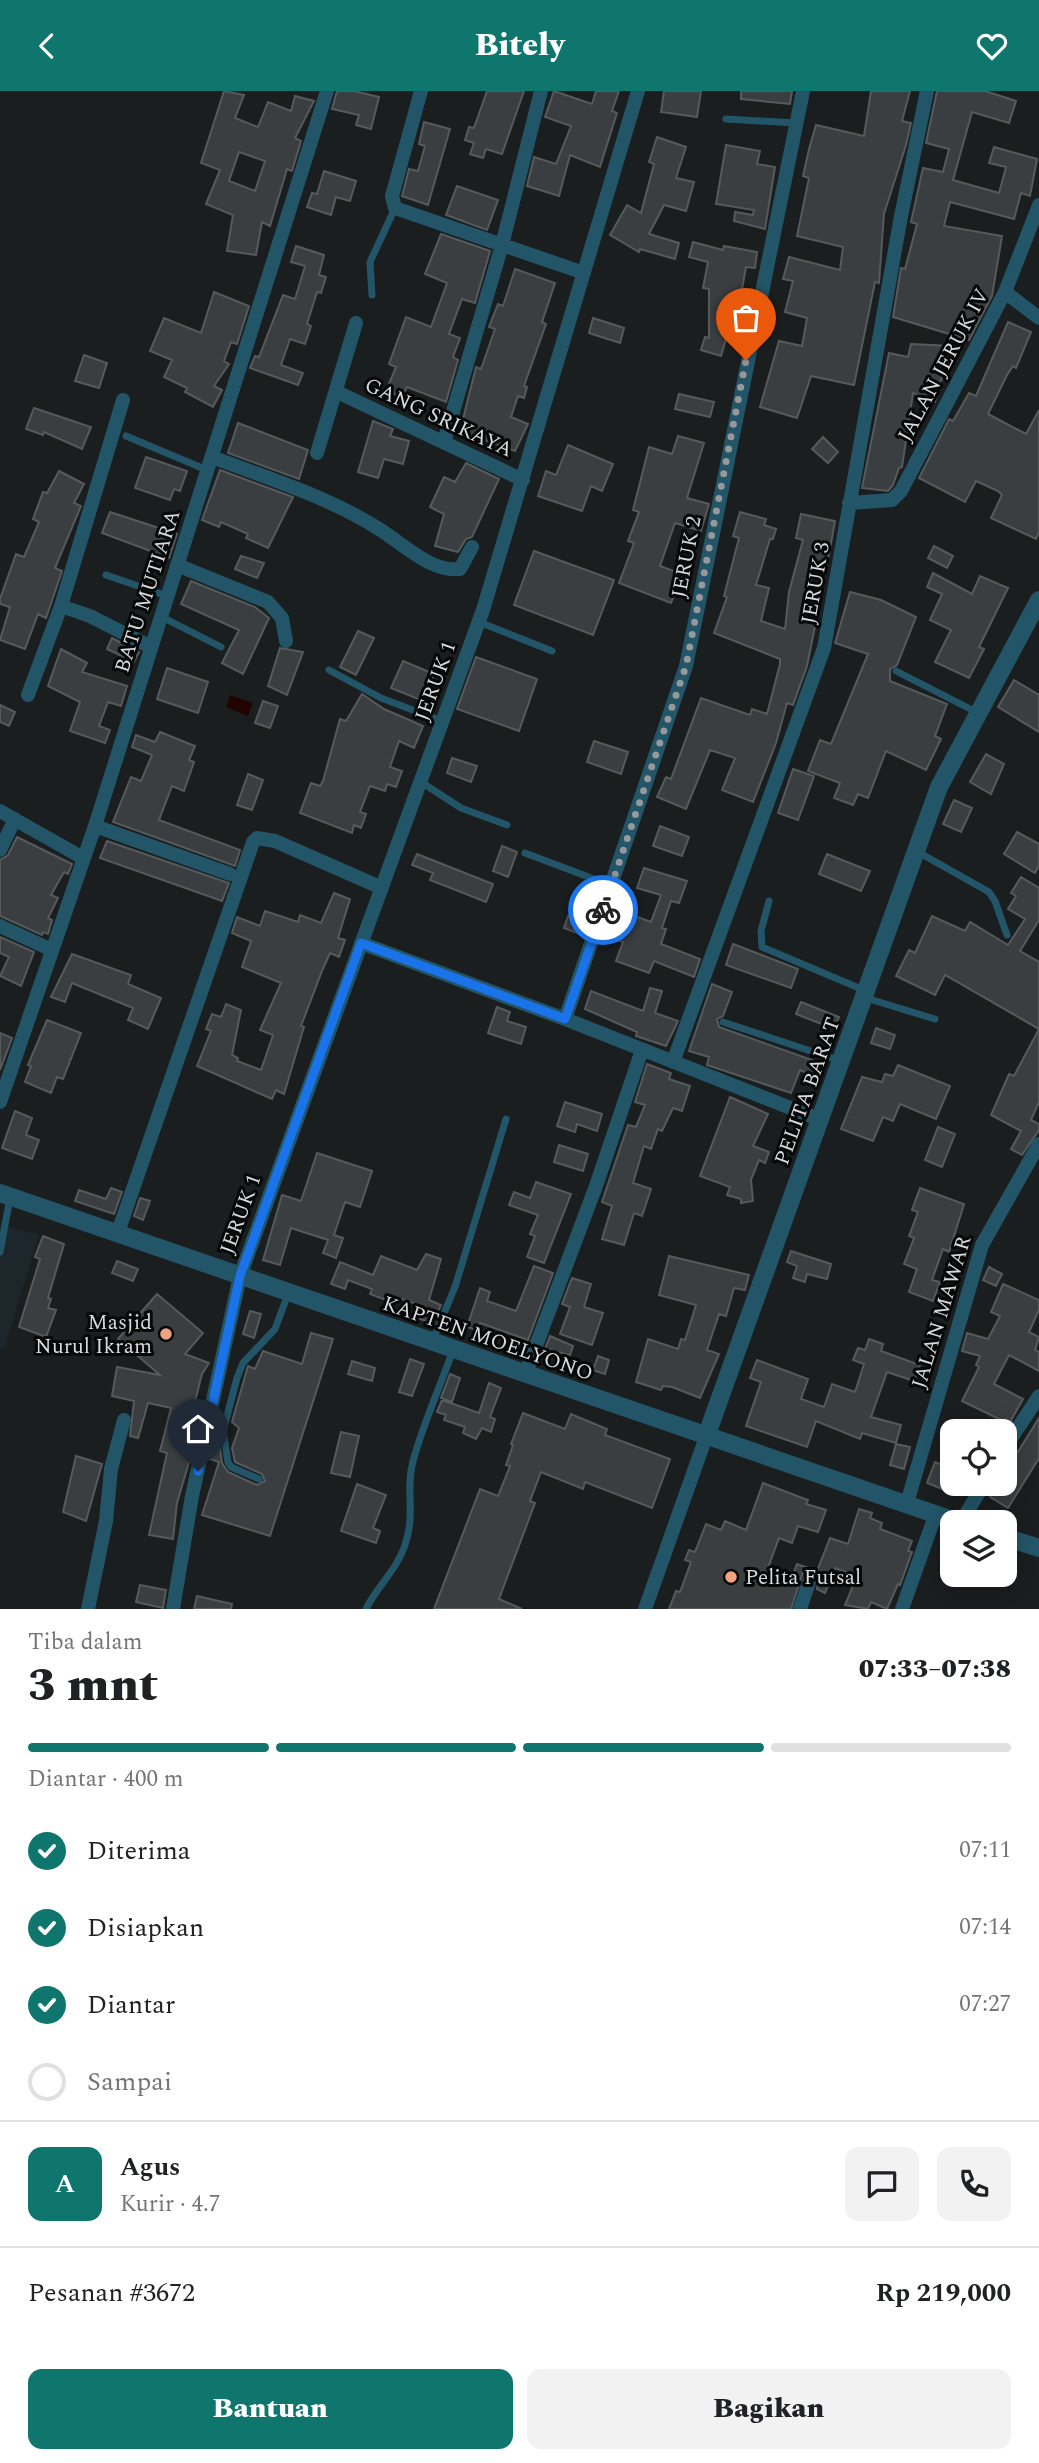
<!DOCTYPE html>
<html lang="id">
<head>
<meta charset="utf-8">
<style>
	:root { --surface:#fff; --page:#f2f2f2; --text:#202124; --muted:#757577; --line:#e0e0e0; --accent:#0f766e }
	body { margin:0; font-family:Spectral,serif; background:var(--page); color:var(--text); height:100vh; display:flex; flex-direction:column; font-size:26px; white-space:nowrap }
	* { box-sizing:border-box; margin:0 }
	p { font-size:23px; color:var(--muted) }
	.icon { flex:none; width:38px; height:38px; fill:none; stroke:currentColor; stroke-width:2; stroke-linecap:round; stroke-linejoin:round }
	.map { position:relative; height:1518px; overflow:hidden }
	.sheet { display:flex; flex-direction:column; background:var(--surface); flex:1 }
	.sheet>* { flex:none }
	.controls { position:absolute; left:940px; top:1328px; display:grid; gap:14px }
	.controls a { display:grid; place-items:center; width:77px; height:77px; border-radius:14px; background:var(--surface); box-shadow:0 4px 18px #0003; font-size:35px }
	.pin { position:absolute; display:grid; place-items:center; width:60px; height:60px; color:#fff; margin:-72px -30px; border-radius:50% 50% 50% 0; rotate:-45deg; box-shadow:0 0 7px #0007 }
	.pin .icon { rotate:45deg }
	.courier { position:absolute; display:grid; place-items:center; width:70px; height:70px; margin:-35px; border:5px solid #1a73e8; border-radius:50%; background:#fff; color:#222; box-shadow:0 2px 9px #0007 }
	.head em { font-style:normal; font-weight:800 }
	.head div { display:flex; flex-direction:column-reverse }
	.head { display:flex; align-items:center; justify-content:space-between; height:119px; padding:0 28px }
	h1 { font-size:46px; font-weight:800; line-height:52px }
	.bar { display:grid; grid-template-columns:repeat(4,1fr); gap:10px 7px; align-content:center; height:84px; padding:0 28px }
	.bar i { height:9px; border-radius:5px; background:var(--line) }
	.bar .current { background:var(--accent) }
	.bar p { grid-column:span 4 }
	.line { display:flex; align-items:center; gap:18px; padding:0 28px; border-top:2px solid var(--line) }
	.line div { flex:1 }
	.round { display:grid; place-items:center; flex:none; width:74px; height:74px; border-radius:14px; background:var(--page) }
	ol { padding:0 28px; list-style:none }
	li { display:flex; align-items:center; gap:21px; height:77px }
	li p { margin-inline-start:auto }
	li .icon { padding:7px; border-radius:50%; background:var(--accent); color:#fff; stroke-width:4 }
	li:last-child { color:var(--muted) }
	li i { width:38px; height:38px; border:4px solid var(--line); border-radius:50% }
	.button { display:flex; gap:14px; margin-top:auto; padding:14px 28px }
	.button a { flex:1; height:80px; border-radius:14px; background:var(--accent); color:#fff; font-size:28px; font-weight:800; line-height:80px; text-align:center }
	.button a+a { background:var(--page); color:var(--text) }
	header { display:flex; justify-content:space-between; align-items:center; height:91px; padding:0 28px; background:var(--accent); color:#fff; font-size:32px; font-weight:800 }
	.map>svg:first-child { display:block }
	.built { fill:#1c262b }
	.water { fill:#220300 }
	.building { fill:#3a3e40; stroke:#555a5c; stroke-width:2; fill-rule:evenodd }
	.lines { fill:none; stroke-linecap:round; stroke-linejoin:round }
	.service { stroke:#235568; stroke-width:7 }
	.minor { stroke:#235568; stroke-width:14 }
	.tertiary { stroke:#235568; stroke-width:18 }
	.done { stroke:#96989a; stroke-width:7; stroke-dasharray:0 12.6 }
	.route { stroke:#1a73e8; stroke-width:9 }
	.poi-dot { fill:#f2a17e; stroke:#060808; stroke-width:2.5 }
	.labels { text-anchor:middle; stroke-width:6; stroke-linejoin:round; paint-order:stroke }
	.street-label { font-size:21px; fill:#d8dadc; stroke:#060808 }
	.poi-label { font-size:21px; fill:#d8dadc; stroke:#060808; text-anchor:end }
</style>
</head>
<body>
<header><svg class="icon" aria-label="back" viewBox="0 0 24 24"><path d="M15 5l-7 7 7 7"/></svg>Bitely<svg class="icon" aria-label="heart" viewBox="0 0 24 24"><path d="M12 20l-8-8c-3-5 5-10 8-4 3-6 11-1 8 4z"/></svg></header>
<div class="map">
<svg width="1039" height="1518" viewBox="0 0 1039 1518">
	<rect width="100%" height="100%" fill="#1a1e1f"/>
	<path class="built" d="M0,1133L39,1144L4,1258L0,1257Z"/>
	<path class="water" d="M230,604L253,612L248,625L226,616Z"/>
	<path class="building" d="M224,0L244,4L235,27L258,36L268,11L291,20L295,5L314,10L295,47L301,50L292,80L287,78L270,135L262,131L256,164L227,160L233,124L206,113L220,79L201,72ZM239,61L265,70L255,100L229,90Z
		M337,0H354L379,6L371,38L356,34L359,24L332,18Z
		M487,0H524L502,63L486,58L483,67L470,63L474,52L465,49L469,36L474,37Z
		M554,0L592,13L596,0H619L612,20L617,22L600,76L570,64L559,105L527,95L534,66L556,73L571,35L545,26Z
		M664,0H701L697,26L661,21Z
		M741,0H792L790,13L741,8Z
		M871,0H910L902,30L911,32L906,54L884,123L879,192L875,191L854,294L811,285L797,327L760,316L779,250L802,255L807,227L785,221L793,190L783,188L789,166L840,179L843,156L797,145L809,87L803,85L809,58L816,34L864,45Z
		M937,0H985L1016,10L1009,32L972,21L953,89L999,102L1006,76L989,72L994,56L1037,68L1030,105L1021,102L1014,128L950,111L944,135L1002,145L992,205L969,249L893,226L901,177L905,178L917,133L911,131L923,77L943,81L949,58L926,52Z
		M424,31L450,38L428,114L402,105L409,78L418,80L425,55L419,53Z
		M657,46L686,56L676,87L694,91L686,120L664,114L649,143L679,152L675,168L640,158L639,161L610,144L627,114L641,122L654,73L649,71Z
		M726,54L760,60L757,73L775,76L765,138L734,130L735,121L753,124L754,119L716,113Z
		M324,80L356,90L350,110L336,106L331,124L307,116L312,102L317,103Z
		M457,95L498,109L487,139L446,124Z
		M441,143L490,160L475,212L462,208L449,243L460,247L453,266L458,269L446,311L407,296L402,306L386,300L396,276L389,273L406,226L431,236L447,192L425,183Z
		M693,151L723,159L724,155L757,161L755,177L746,176L739,215V238H729L721,265L701,259L705,246L709,247V198L703,197L708,171L689,166Z
		M296,155L324,164L319,184L326,186L321,202L317,201L307,233L311,235L305,253L290,248L281,274L303,282L298,294L250,277L255,265L259,266L283,204L295,208L305,175L291,171Z
		M515,178L555,192L542,231L546,233L524,295L527,296L524,307L518,305L511,326L528,333L515,360L460,340L476,276L481,278L495,238L489,236L498,213L503,215Z
		M214,201L249,215L237,253L231,251L224,270L229,273L214,295L222,299L213,316L185,301L187,297L164,286L172,269L150,260L164,227L201,242Z
		M593,227L624,237L620,252L589,242Z
		M1008,231L1031,241L1016,277L1013,275L1007,284L988,323L1026,343L1039,319V441L1036,448L991,427L1002,404L998,400L976,390L965,411L919,387L949,328L953,330L969,302L976,305Z
		M911,253L951,255L947,290L941,288L935,311L913,302L902,376L899,377L893,394L888,400L862,397L889,262L908,266Z
		M84,264L107,272L99,297L75,290Z
		M679,303L714,311L710,326L675,318Z
		M34,317L91,336L82,358L44,341L43,344L26,338Z
		M373,330L393,338L390,345L409,350L403,373L384,368L378,387L358,381Z
		M238,332L308,359L299,388L228,362Z
		M678,345L704,352L687,407L709,413L701,440L675,432L660,475L682,483L671,512L619,492L634,452L628,450L639,421L633,419L649,356L672,363Z
		M823,346L838,361L828,372L812,358Z
		M568,354L613,373L602,400L591,395L582,420L538,405L546,380L556,384Z
		M146,366L187,380L180,400L174,398L170,409L135,397Z
		M466,372L499,388L472,446L466,448L458,461L435,455L444,423L430,416L444,386L455,391Z
		M220,379L293,406L268,457L246,447L248,443L221,431L219,436L202,429Z
		M59,380L84,393L74,412L81,415L55,477L62,480L46,527L38,523L25,558L0,549L10,516L0,513V508L16,463L24,466L39,431L33,428L43,401L47,402Z
		M110,421L177,443L169,467L102,442Z
		M740,421L766,428L764,434L776,438L773,448H770L756,494L769,497L761,530L785,538L789,501L803,449L796,447L801,423L835,430L830,458L826,477L815,474L806,509L820,511L807,575L793,614L787,612L776,652L753,711L722,699L735,667L710,659L686,718L657,706L666,686L671,688L701,607L750,624L752,618L767,623L780,573V568L714,542L727,506L724,505L739,447L733,445Z
		M934,455L953,465L947,477L928,467Z
		M534,460L614,489L593,544L514,514Z
		M241,465L264,472L257,487L235,478Z
		M933,482L972,503L980,485L1008,497L979,556L984,558L969,587L935,571L951,539L930,529L942,503L927,496Z
		M191,490L255,516L269,527L243,583L222,572L239,539L181,513Z
		M850,501L881,509L916,526L897,574L890,578V590L947,613L935,645L941,648L926,679L886,660L868,707L858,703L853,714L834,707L840,692L808,680L820,649L831,653L868,563L835,552Z
		M358,540L374,547L356,584L340,576Z
		M112,547L139,561L134,571L107,558Z
		M280,557L303,561L287,604L268,595Z
		M61,558L87,572L82,581L127,595L121,615L108,611L99,635L110,639L105,652L70,640L80,611L48,595Z
		M476,566L537,588L519,640L457,618Z
		M403,570L434,583L423,610L391,597Z
		M167,577L208,591L198,622L157,608Z
		M1014,589L1039,604V641L998,616Z
		M362,603L384,618L423,635L414,657L399,650L390,676L402,680L396,696L387,693L385,700L370,695L360,721L366,723L361,737L354,734L352,742L300,722L311,692L320,695L323,690L340,628L346,630Z
		M263,610L278,615L270,637L255,632Z
		M0,614L15,621L9,635L0,631Z
		M160,641L195,655L189,669L194,671L184,700L172,695L159,729L240,759L235,775L113,731L131,686L141,690L152,664L132,656L136,644L155,651Z
		M594,650L628,661L621,683L587,671Z
		M986,663L1004,673L991,703L970,691Z
		M452,667L477,675L471,691L447,682Z
		M793,678L814,685L798,729L778,722Z
		M248,683L263,689L252,719L237,714Z
		M954,709L972,717L961,741L943,733Z
		M660,735L689,746L682,765L653,755Z
		M1017,741L1039,753V774L1035,782L1004,763Z
		M17,746L72,773L68,783L64,781L51,804L58,807L48,827L52,829L48,843L43,841L42,844L0,825V769L8,764Z
		M107,750L229,792L222,810L100,767Z
		M502,755L517,761L508,786L493,780Z
		M417,763L493,793L486,811L430,789L433,782L412,774Z
		M827,763L870,780L861,800L819,783Z
		M644,777L687,790L679,812L671,810L662,837L666,838L661,853L700,868L694,886L654,870L649,882L616,870L623,851L609,846L613,835L618,837L624,821L651,831L661,804L637,797Z
		M1021,786L1039,797V829L1020,860L1039,871V938L945,884L935,904L896,885L909,859L915,862L932,825L965,840L970,831L1008,854L1025,828L1008,818L1016,805L1011,802Z
		M334,802L350,808L338,847L345,849L339,866L330,862L322,880L301,935L304,936L284,1003L276,999L272,1008L197,975L211,940L206,938L212,923L221,926L226,913L241,919L232,964L238,967L237,970L261,979L273,944L260,939L281,892L242,876L251,850L232,842L237,826L260,835L265,820L298,831L300,824L321,832Z
		M568,825L586,832L582,844L564,837Z
		M0,846L34,861L21,895L0,885L9,866L0,862Z
		M733,853L798,878L791,897L726,874Z
		M72,863L131,884L128,893L161,907L148,938L128,929L133,917L72,892L65,911L51,906Z
		M712,893L732,901L723,925L717,928L719,936L823,973L817,987L800,979L791,1002L707,974L709,966L689,960Z
		M650,897L662,900L655,922L678,930L666,955L636,945L637,941L585,918L591,900L643,920Z
		M801,911L839,926L834,938L796,923Z
		M497,916L510,921L507,930L526,936L521,953L488,942Z
		M47,929L81,942L63,988L57,986L51,1002L25,991L31,975L28,974Z
		M876,937L895,944L890,958L871,952Z
		M1039,938V1011L1031,1029L1039,1033V1039L1022,1064L1011,1058L1021,1040L991,1024L1009,983L1014,985Z
		M0,942L12,947L0,979Z
		M647,973L671,982L669,988L690,995L682,1020L673,1017L662,1040L658,1038L651,1058L644,1055L633,1092L651,1098L642,1125L634,1122L624,1154L602,1148L612,1115L602,1111L628,1034L636,1036L645,1014L635,1011Z
		M898,974L950,995L936,1028L900,1013L893,1030L883,1026L873,1050L841,1038L862,986L882,991L885,983L893,985Z
		M730,1006L768,1023L753,1055L769,1061L765,1072L759,1069L751,1089L753,1110L741,1112V1108L727,1104L730,1096L700,1085Z
		M565,1011L602,1023L597,1040L577,1033L575,1041L557,1035Z
		M15,1020L32,1027L26,1044L39,1049L32,1068L2,1057Z
		M938,1036L955,1043L942,1076L925,1069Z
		M559,1054L588,1063L583,1080L554,1071Z
		M317,1062L372,1080L360,1116L345,1111L334,1144L343,1147L336,1167L323,1162L328,1149L291,1137L280,1174L263,1169L282,1104L301,1110Z
		M536,1091L571,1103L544,1172L527,1166L535,1145L530,1143L538,1124L509,1114L514,1101L530,1107Z
		M111,1097L122,1101L114,1123L75,1110L79,1099L106,1108Z
		M920,1097L964,1113L949,1161L943,1158L932,1189L940,1191L933,1210L909,1201L917,1178L904,1173L914,1147L909,1145L918,1121L912,1119Z
		M140,1107L150,1110L143,1129L134,1125Z
		M43,1145L64,1153L48,1207L51,1208L48,1217L56,1219L46,1246L19,1236L40,1168L35,1166Z
		M791,1160L831,1173L827,1188L807,1183L805,1191L793,1187L797,1175L787,1171Z
		M426,1163L441,1168L429,1209L441,1214L433,1232L417,1227L422,1215L393,1205L391,1211L370,1203L372,1198L348,1189L345,1198L331,1193L340,1171L373,1184L381,1165L417,1179Z
		M669,1165L749,1184L745,1199L734,1197L726,1225L719,1223L707,1259L719,1263L700,1307L672,1296L663,1295L661,1299L636,1291L648,1248L678,1258L681,1248L685,1249L696,1214L659,1204Z
		M117,1170L138,1178L133,1190L112,1182Z
		M534,1175L553,1182L528,1249L480,1232L477,1239L467,1236L480,1197L490,1201L487,1210L516,1220Z
		M989,1176L1002,1183L996,1195L983,1189Z
		M572,1187L591,1193L584,1216L603,1222L592,1254L560,1243L570,1216L562,1213Z
		M1003,1193L1039,1209V1219L1029,1241L1039,1246L1035,1259L1039,1261V1280L1009,1264L994,1293L1023,1308L1009,1333L962,1310L979,1276L976,1274L980,1265L962,1260L967,1242L988,1248L1000,1225L991,1221Z
		M157,1203L203,1242L185,1263L209,1272L202,1283L189,1334L184,1359L192,1361L177,1412L173,1448L149,1444L167,1362L160,1360L171,1317L148,1312L138,1347L130,1345L134,1310L112,1305L117,1276L160,1284L118,1248Z
		M250,1220L261,1223L254,1247L243,1243Z
		M311,1242L333,1248L270,1445L202,1424L219,1371L210,1368L214,1355L220,1357L222,1372L228,1381L257,1394L265,1390L262,1383L235,1371L232,1357L239,1337L232,1331L248,1275L255,1278L263,1260L302,1273Z
		M550,1245L573,1255L570,1264L545,1258Z
		M869,1248L883,1253L881,1260L920,1274L914,1290L887,1281L871,1326L901,1334L896,1352L862,1342L860,1348L816,1330L807,1356L746,1335L761,1291L750,1287L757,1269L808,1288L801,1308L824,1316L832,1293L855,1301L864,1273L853,1269L858,1257L865,1259Z
		M598,1265L609,1269L605,1283L593,1279Z
		M410,1268L424,1273L412,1305L399,1301Z
		M352,1270L375,1277L372,1290L348,1283Z
		M450,1283L460,1287L452,1311L441,1307Z
		M489,1292L501,1297L490,1326L495,1328L491,1341L482,1337L476,1348L463,1342L465,1336L444,1329L446,1324L437,1321L442,1309L479,1322Z
		M523,1322L565,1338L571,1323L607,1338L605,1344L670,1368L652,1417L585,1391L583,1398L541,1381L530,1410L535,1412L499,1508L522,1518H434L480,1398L498,1405L510,1375L506,1374L513,1354L511,1353Z
		M1039,1327V1367L1008,1417L990,1406L998,1393H1004V1383Z
		M341,1341L359,1345L350,1386L331,1382Z
		M896,1353L910,1356L904,1378L890,1374Z
		M76,1365L102,1373L86,1430L63,1421Z
		M935,1371L952,1378L947,1400L927,1392Z
		M763,1392L808,1409L806,1413L826,1419L818,1441L798,1435L792,1452L779,1447L768,1477L792,1486L797,1473L817,1480L830,1447L848,1453L859,1418L872,1422L870,1427L882,1432L880,1438L912,1450L908,1460L912,1461L900,1494L898,1493L887,1518L871,1511L868,1518L845,1514L857,1485L835,1477L825,1502L817,1498L819,1487L817,1481L809,1479L803,1481L791,1518H669L676,1500L680,1501L691,1471L685,1469L689,1459L695,1461L706,1433L721,1439L725,1430L746,1439Z
		M357,1393L386,1404L373,1437L380,1440L376,1452L341,1440Z
		M140,1494L166,1499L163,1517L136,1511Z
		M197,1505L232,1513L231,1518H194Z"/>
	<g class="lines">
		<path class="service" d="M726,28L796,32
			M372,204L370,171L395,117
			M126,345L207,379
			M106,484L167,505
			M160,525L221,556
			M479,531L552,560
			M329,579L381,607L442,630
			M896,580L978,622
			M421,691L461,717L507,734
			M918,761L989,801L995,810L1007,844
			M525,762L610,794
			M769,810L761,840L762,856L866,900
			M866,907L935,928
			M723,931L841,970
			M0,1161L10,1107
			M432,1251L455,1196L506,1028
			M259,1388L231,1376L228,1371L223,1340L237,1287L243,1272L275,1238L288,1203
			M366,1518C377,1495 397,1479 405,1454C416,1422 405,1399 413,1370C423,1333 440,1296 453,1259"/>
		<path class="minor" d="M421,0L392,105L395,117L584,182
			M1005,201L1039,227
			M337,301L523,389
			M123,309L61,515L90,525L151,556
			M444,351L502,154L541,0
			M317,362L356,232
			M212,366C267,387 329,406 379,438C402,452 431,482 460,478L472,456
			M849,412L892,409L901,400L1005,201L1039,114
			M177,474L268,511L282,527L286,550
			M28,604L61,515
			M0,720L83,767
			M95,735L230,783
			M0,759L15,728
			M0,835L52,859
			M361,852L565,928L821,1029
			M565,928L686,575L803,0
			M673,971L824,557L901,125L927,0
			M0,1011L95,735L327,0
			M117,1144L253,751L257,747L275,750L382,797
			M525,1284L596,1095L642,959
			M1004,1358L1039,1305
			M907,1412L982,1154L1039,1053
			M961,1431L984,1393
			M88,1518L106,1430L111,1378L124,1329
			M173,1518L192,1405L240,1185L483,519L638,0
			M645,1518L706,1346
			M800,1518L810,1488
			M902,1518L936,1422"/>
		<path class="tertiary" d="M0,1102L961,1432
			M706,1346L939,696L1039,509
			M1004,1446L1039,1457"/>
	</g>
	<g class="lines">
		<path class="done" d="M603,819L686,575L746,269"/>
		<path class="route" d="M198,1380L240,1185L361,852L565,928L603,819"/>
	</g>
	<g class="poi-dot">
		<circle cx="166" cy="1243" r="7"/>
		<circle cx="731" cy="1486" r="7"/>
	</g>
	<g class="labels">
		<g class="street-label">
			<text transform="translate(943 274) rotate(-62)" y="7">JALAN JERUK IV</text>
			<text transform="translate(439 326) rotate(25)" y="7">GANG SRIKAYA</text>
			<text transform="translate(686 466) rotate(-79)" y="7">JERUK 2</text>
			<text transform="translate(815 492) rotate(-80)" y="7">JERUK 3</text>
			<text transform="translate(147 500) rotate(-72)" y="7">BATU MUTIARA</text>
			<text transform="translate(435 590) rotate(-70)" y="7">JERUK 1</text>
			<text transform="translate(807 1000) rotate(-70)" y="7">PELITA BARAT</text>
			<text transform="translate(240 1123) rotate(-70)" y="7">JERUK 1</text>
			<text transform="translate(941 1221) rotate(-73)" y="7">JALAN MAWAR</text>
			<text transform="translate(488 1247) rotate(19)" y="7">KAPTEN MOELYONO</text>
		</g>
		<g class="poi-label">
			<text x="152" y="1238">Masjid<tspan x="152" dy="24">Nurul Ikram</tspan></text>
			<text x="745" y="1493" text-anchor="start">Pelita Futsal</text>
		</g>
	</g>
</svg>
<div class="controls">
<a><svg class="icon" aria-label="locate" viewBox="0 0 24 24"><circle cx="12" cy="12" r="6"/><path d="M12 2v4M12 18v4M2 12h4M18 12h4"/></svg></a>
<a><svg class="icon" aria-label="layers" viewBox="0 0 24 24"><path d="M12 4l9 5-9 5-9-5zM3 14l9 5 9-5"/></svg></a>
</div>
<div class="pin" style="left:746px;top:269px;background:#ea580c"><svg class="icon" aria-label="bag" viewBox="0 0 24 24"><path d="M5 8h14l-1 12H6zM9 8a3 3 0 0 1 6 0"/></svg></div>
<div class="pin" style="left:198px;top:1380px;background:#1f2937"><svg class="icon" aria-label="home" viewBox="0 0 24 24"><path d="M3 11l9-7 9 7M6 9v11h12V9"/></svg></div>
<div class="courier" style="left:603px;top:819px"><svg class="icon" aria-label="bike" viewBox="0 0 24 24"><circle cx="6" cy="16" r="4"/><circle cx="18" cy="16" r="4"/><path d="M6 16l4-8h5l3 8M10 8l3 8H6M13 5h3"/></svg></div>
</div>
<section class="sheet">
<div class="head"><div><h1>3 mnt</h1><p>Tiba dalam</p></div><em>07:33–07:38</em></div>
<div class="bar"><i class="current"></i><i class="current"></i><i class="current"></i><i></i><p>Diantar · 400 m</p></div>
<ol>
<li><svg class="icon" aria-label="check" viewBox="0 0 24 24"><path d="M5 12l5 5 9-10"/></svg>Diterima<p>07:11</p></li>
<li><svg class="icon" aria-label="check" viewBox="0 0 24 24"><path d="M5 12l5 5 9-10"/></svg>Disiapkan<p>07:14</p></li>
<li><svg class="icon" aria-label="check" viewBox="0 0 24 24"><path d="M5 12l5 5 9-10"/></svg>Diantar<p>07:27</p></li>
<li><i></i>Sampai</li>
</ol>
<div class="line" style="height:126px"><b class="round" style="background:var(--accent);color:#fff">A</b><div><b>Agus</b><p>Kurir · 4.7</p></div><a class="round"><svg class="icon" aria-label="chat" viewBox="0 0 24 24"><path d="M4 5h16v11H9l-5 4z"/></svg></a><a class="round"><svg class="icon" aria-label="phone" viewBox="0 0 24 24"><path d="M5 4h4l2 5-3 2q2 4 5 5l2-3 5 2v4C11 20 4 13 5 4z"/></svg></a></div>
<div class="line" style="height:91px"><div>Pesanan #3672</div><b>Rp 219,000</b></div>
<div class="button"><a>Bantuan</a><a>Bagikan</a></div>
</section>
</body>
</html>
